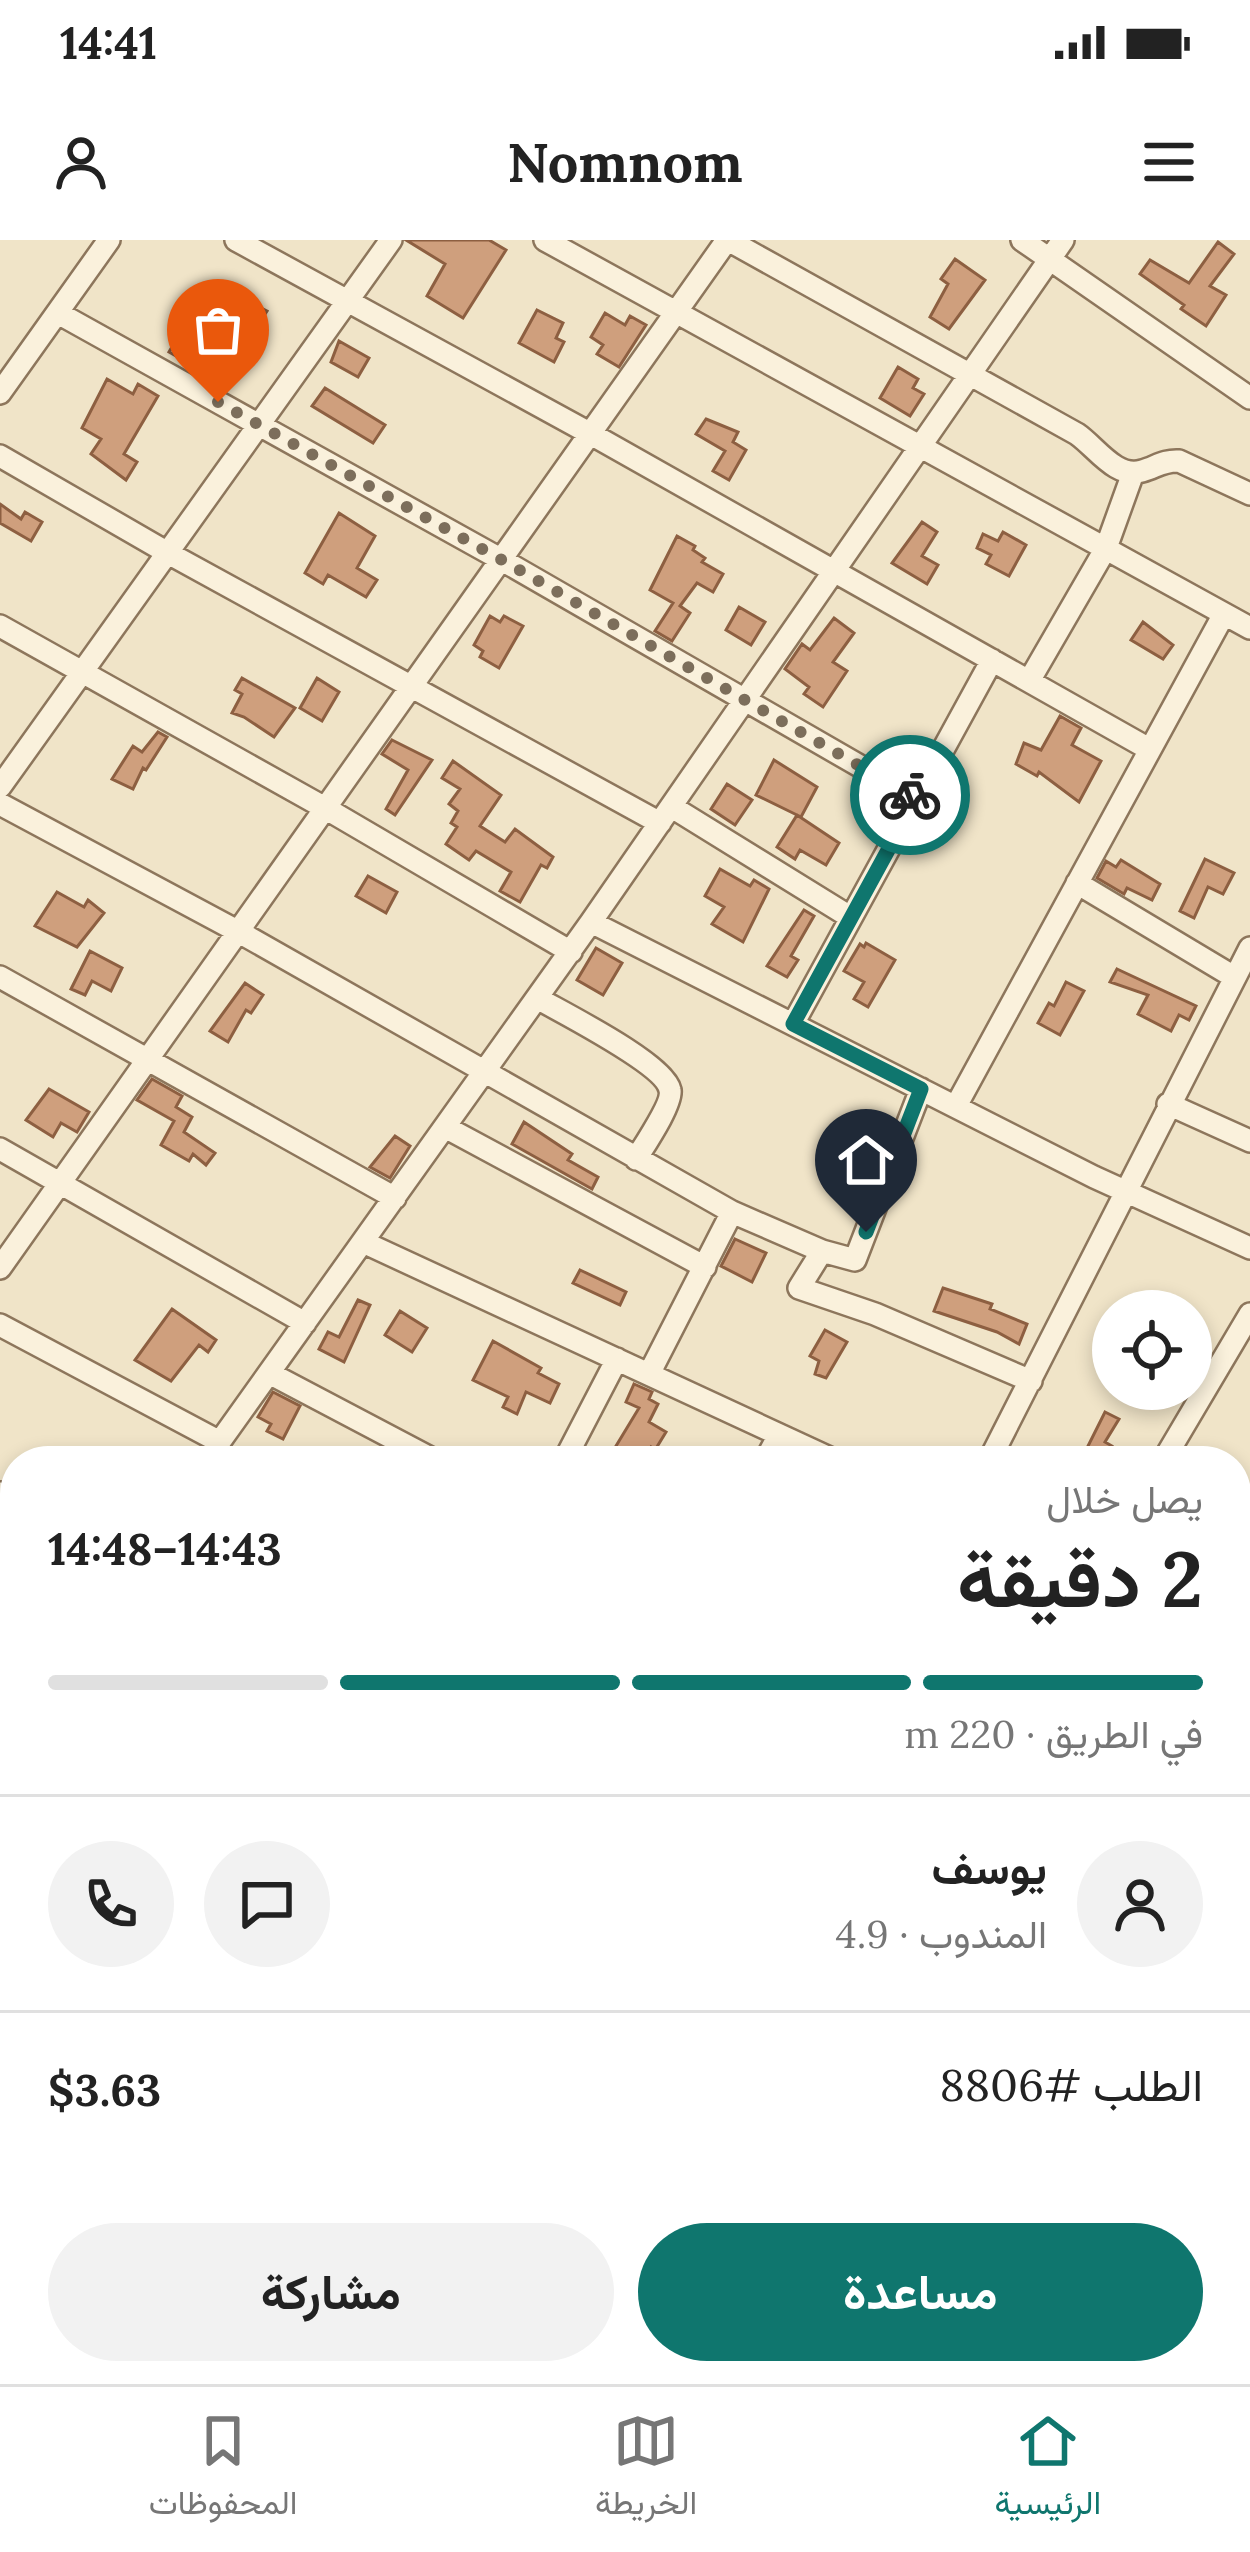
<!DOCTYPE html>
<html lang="ar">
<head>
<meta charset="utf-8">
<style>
	:root { --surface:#fff; --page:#f2f2f2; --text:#222; --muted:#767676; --line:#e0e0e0; --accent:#0f766e }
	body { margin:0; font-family:Lora,Vazirmatn,serif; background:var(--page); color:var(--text); direction:rtl; height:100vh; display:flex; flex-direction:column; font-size:45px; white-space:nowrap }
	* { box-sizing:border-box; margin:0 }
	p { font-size:39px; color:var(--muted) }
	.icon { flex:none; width:66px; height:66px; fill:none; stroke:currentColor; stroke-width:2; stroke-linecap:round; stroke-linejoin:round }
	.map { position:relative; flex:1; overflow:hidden; direction:ltr }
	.details { position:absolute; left:0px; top:1206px; width:1251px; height:939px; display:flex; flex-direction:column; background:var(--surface); border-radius:48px 48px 0 0; box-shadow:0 6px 18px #0003; direction:rtl }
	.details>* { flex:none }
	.controls { position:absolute; left:1092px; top:1050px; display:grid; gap:24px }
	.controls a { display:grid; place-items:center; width:120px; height:120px; border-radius:50%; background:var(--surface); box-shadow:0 6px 18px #0003; font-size:60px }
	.pin { position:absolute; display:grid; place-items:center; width:102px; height:102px; color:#fff; margin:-123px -51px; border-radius:50% 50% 50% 0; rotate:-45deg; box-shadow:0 0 12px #0007 }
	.pin .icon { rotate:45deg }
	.courier { position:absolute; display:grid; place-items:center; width:120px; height:120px; margin:-60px; border:9px solid #0f766e; border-radius:50%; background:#fff; color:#222; box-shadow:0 3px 15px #0007 }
	.head em { font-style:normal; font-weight:700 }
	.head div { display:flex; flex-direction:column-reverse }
	.head { display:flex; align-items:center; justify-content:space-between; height:204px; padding:0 48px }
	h1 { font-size:78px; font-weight:700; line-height:90px }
	.bar { display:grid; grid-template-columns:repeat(4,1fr); gap:18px 12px; align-content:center; height:144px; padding:0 48px }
	.bar i { height:15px; border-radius:9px; background:var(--line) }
	.bar .current { background:var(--accent) }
	.bar p { grid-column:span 4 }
	.line { display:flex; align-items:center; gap:30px; padding:0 48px; border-top:3px solid var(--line) }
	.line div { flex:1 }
	.round { display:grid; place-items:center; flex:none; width:126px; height:126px; border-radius:63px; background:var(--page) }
	.action { display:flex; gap:24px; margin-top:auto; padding:24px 48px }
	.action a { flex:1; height:138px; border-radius:72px; background:var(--accent); color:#fff; font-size:48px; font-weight:700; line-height:138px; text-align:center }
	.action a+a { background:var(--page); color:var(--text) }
	.status { display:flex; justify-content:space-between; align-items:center; height:84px; padding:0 60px; background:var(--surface); direction:ltr }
	.status svg { height:33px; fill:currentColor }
	header { display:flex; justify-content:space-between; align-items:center; height:156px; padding:0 48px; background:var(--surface); font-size:54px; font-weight:700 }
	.tabs { display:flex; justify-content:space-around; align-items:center; height:168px; border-top:3px solid var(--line); background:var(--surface); font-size:33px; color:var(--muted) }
	.tabs a { display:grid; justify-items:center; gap:6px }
	.tabs .current { color:var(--accent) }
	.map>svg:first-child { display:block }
	.building { fill:#cf9f7d; stroke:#8d5f41; stroke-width:3 }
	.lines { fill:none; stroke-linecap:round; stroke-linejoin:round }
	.street-casing { stroke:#8d765c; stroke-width:26 }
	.street { stroke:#faf1dc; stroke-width:21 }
	.done { stroke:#7c6e5b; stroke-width:12; stroke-dasharray:0 21.6 }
	.route { stroke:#0f766e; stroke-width:15 }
</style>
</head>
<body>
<div class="status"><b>14:41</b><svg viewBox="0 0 49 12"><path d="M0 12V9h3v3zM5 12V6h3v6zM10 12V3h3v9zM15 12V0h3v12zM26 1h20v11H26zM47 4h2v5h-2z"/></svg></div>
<header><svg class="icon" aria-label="menu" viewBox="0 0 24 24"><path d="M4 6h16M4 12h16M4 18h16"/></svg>Nomnom<svg class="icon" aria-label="person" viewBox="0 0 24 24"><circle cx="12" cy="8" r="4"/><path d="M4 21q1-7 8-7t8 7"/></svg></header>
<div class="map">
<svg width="1250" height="2144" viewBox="0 0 1250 2144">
	<rect width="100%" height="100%" fill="#f0e4c8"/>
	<path class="building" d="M406,0H489L506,10L463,78L427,56L445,24Z
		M1218,2L1234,14L1210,46L1226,55L1206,86L1181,69L1184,65L1140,34L1150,20L1189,43Z
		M955,19L985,40L949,89L930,77L948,44L941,39Z
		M217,46L267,71L251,95L261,103L245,132L228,122L218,140L169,112L192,73L199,78Z
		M537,70L563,83L556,98L564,102L554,122L519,103Z
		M605,73L625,85L630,76L646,85L619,127L597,114L603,105L591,97Z
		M339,101L369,118L358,137L331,122Z
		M898,127L918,139L913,148L924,154L910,176L880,158Z
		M107,139L133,154L138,144L158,156L124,214L137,222L126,240L91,214L101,199L82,188Z
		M325,148L385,185L373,203L312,166Z
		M706,179L738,192L733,202L746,210L729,240L713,231L725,211L696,194Z
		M0,264L21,279L25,272L42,282L31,301L0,283Z
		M339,273L375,296L357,328L377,340L366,357L328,335L323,344L305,333Z
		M922,282L937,292L922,316L938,325L927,344L892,323Z
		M1003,292L1026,305L1009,336L986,324L991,315L977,308L983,294L998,301Z
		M677,296L695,306L693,310L705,318L702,322L723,334L713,352L697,343L680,366L690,373L672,401L655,391L673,363L650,350Z
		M739,367L765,382L751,405L726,390Z
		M490,376L500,382L504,376L523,386L499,428L480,417L483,411L474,405Z
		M834,378L854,393L833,422L847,431L823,467L804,454L809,447L785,429L802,404L810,410Z
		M1143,382L1173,405L1163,419L1131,400Z
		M242,438L295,468L274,497L244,477L232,473L242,454L235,450Z
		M317,438L339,452L322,481L300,468Z
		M1060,476L1081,488L1072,505L1101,521L1079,562L1039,532L1037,536L1016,524L1024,503L1041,510Z
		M158,492L167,497L146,530L143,528L133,549L112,539L133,506L142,512Z
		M392,500L432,520L395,575L386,569L408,530L382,514Z
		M774,520L817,547L801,577L797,575L839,603L826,625L800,610L795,619L777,607L797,575L756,555Z
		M453,521L501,555L480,586L505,602L515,589L553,617L547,628L541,625L520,662L500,651L511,632L476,611L469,620L446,604L457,587L451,583L458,571L449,564L460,549L442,538Z
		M727,544L752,560L735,585L711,569Z
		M1205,619L1234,633L1223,654L1208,647L1194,678L1180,671Z
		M1121,620L1160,644L1152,660L1127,648L1124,654L1097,638L1106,621L1116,627Z
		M720,629L750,646L754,640L769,649L743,702L712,684L724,667L705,656Z
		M368,636L397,652L386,673L356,656Z
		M57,652L84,667L88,660L104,673L77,707L35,686Z
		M804,670L814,676L791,716L798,720L787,737L767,726Z
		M866,703L895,720L868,767L854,759L864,742L844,731L860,704L864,707Z
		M596,708L622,723L603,755L577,740Z
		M90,711L122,728L111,751L92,741L85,755L71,749Z
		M1117,729L1196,766L1189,780L1179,775L1171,791L1138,774L1148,755L1110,742Z
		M1066,742L1084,751L1060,795L1038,783L1049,763L1054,766Z
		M245,743L263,755L251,773L246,770L228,802L210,791Z
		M152,839L182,856L176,867L192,877L184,892L215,913L206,925L193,914L189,921L161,905L174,881L137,860Z
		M49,849L89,872L77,892L61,883L53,897L26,880Z
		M524,882L572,914L568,920L598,937L592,949L512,904Z
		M395,896L410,906L390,938L370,927Z
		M735,999L766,1013L752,1042L721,1026Z
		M580,1030L626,1052L620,1065L573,1043Z
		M943,1048L992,1064L990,1069L1027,1084L1019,1104L997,1092L934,1071Z
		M358,1060L370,1065L344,1122L319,1109L328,1092L339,1097Z
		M172,1069L216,1100L208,1112L199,1105L171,1141L135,1120Z
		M400,1071L427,1088L412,1112L385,1095Z
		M825,1090L847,1102L826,1138L815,1134L819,1121L810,1116Z
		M493,1101L541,1128L538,1133L559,1144L550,1163L526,1152L517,1174L503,1167L508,1157L473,1140Z
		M634,1144L652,1152L649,1159L658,1164L649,1182L666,1192L655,1210L651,1207L643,1221H627L631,1215L616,1206L639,1168L626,1162Z
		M273,1152L300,1166L283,1199L267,1191L271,1184L258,1177Z
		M1105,1172L1119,1179L1105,1202L1112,1206L1105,1221H1099L1084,1214Z"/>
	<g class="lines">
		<g class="street-casing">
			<path id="street" d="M236,0L591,194L1149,509
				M545,0L1250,388
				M728,0L1077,194C1096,207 1116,239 1142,231C1156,227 1164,220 1179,221L1250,254
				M1022,0L1250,158
				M58,73L502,320L917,559
				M0,153L109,0
				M0,216L168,313L660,583
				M0,386L325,568L571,712
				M1029,441L1106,308L1133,233
				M0,547L391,0
				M0,564L239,692L732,972L822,1011L799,1048L875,1074L1031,1141
				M672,567L850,677
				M1077,643L1234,737
				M591,682L1094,937L1250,1008
				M0,737L395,958
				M537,758C563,773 665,824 670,850C673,863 644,906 636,919
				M793,784L992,420
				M1168,864L1250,901
				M956,866L1224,374
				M445,887L705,1027
				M0,909L305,1083
				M363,1002L836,1221
				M822,1011L855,1020L921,849
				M0,1028L727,0
				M0,1085L220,1202
				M269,1133L436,1221
				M649,1134L732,972
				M206,1221L591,682L1063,0
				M564,1221L617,1119
				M765,1221L779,1195
				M989,1221L1250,708
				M1163,1221L1250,1074
				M0,1253L15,1260
				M1236,1323L1250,1328
				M1236,1398L1250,1363
				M0,1419L15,1427
				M1236,1518L1250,1525
				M0,1520L15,1495
				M0,1655L15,1663
				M1237,1758L1250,1724
				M0,1794L15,1802
				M1236,1921L1250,1926
				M0,1986L15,1995
				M234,2130L256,2144
				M625,2130L651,2144
				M950,2130L978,2144
				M0,2138L10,2144
				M332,2144L344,2130
				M672,2144L680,2130
				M1234,2144L1250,2084"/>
		</g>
		<use href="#street" class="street"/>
	</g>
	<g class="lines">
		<path class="done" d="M218,162L502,320L910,555"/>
		<path class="route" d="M866,992L921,849L793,784L916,559L910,555"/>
	</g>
</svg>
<div class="controls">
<a><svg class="icon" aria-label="locate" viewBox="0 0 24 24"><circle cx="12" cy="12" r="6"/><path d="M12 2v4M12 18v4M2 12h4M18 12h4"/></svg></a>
</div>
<div class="pin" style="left:218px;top:162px;background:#ea580c"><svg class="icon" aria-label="bag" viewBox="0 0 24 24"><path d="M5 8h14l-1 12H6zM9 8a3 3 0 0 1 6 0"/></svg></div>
<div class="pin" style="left:866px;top:992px;background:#1f2937"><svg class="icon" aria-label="home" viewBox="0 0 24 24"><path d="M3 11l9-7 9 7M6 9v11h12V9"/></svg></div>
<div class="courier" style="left:910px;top:555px"><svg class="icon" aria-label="bike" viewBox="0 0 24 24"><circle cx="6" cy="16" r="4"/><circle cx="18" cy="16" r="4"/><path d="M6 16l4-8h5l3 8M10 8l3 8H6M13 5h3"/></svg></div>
<section class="details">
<div class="head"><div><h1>2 دقيقة</h1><p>يصل خلال</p></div><em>14:43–14:48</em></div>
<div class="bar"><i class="current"></i><i class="current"></i><i class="current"></i><i></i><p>في الطريق · 220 m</p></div>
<div class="line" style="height:216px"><a class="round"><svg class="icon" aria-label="person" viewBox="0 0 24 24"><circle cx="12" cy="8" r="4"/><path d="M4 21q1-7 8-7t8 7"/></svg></a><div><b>يوسف</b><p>المندوب · 4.9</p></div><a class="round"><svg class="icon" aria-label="chat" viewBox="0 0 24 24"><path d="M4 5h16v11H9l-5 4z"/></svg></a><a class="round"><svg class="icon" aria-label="phone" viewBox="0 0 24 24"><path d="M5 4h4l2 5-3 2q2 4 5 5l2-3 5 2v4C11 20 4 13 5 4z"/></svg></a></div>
<div class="line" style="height:156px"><div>الطلب #8806</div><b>$3.63</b></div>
<div class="action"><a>مساعدة</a><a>مشاركة</a></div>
</section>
</div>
<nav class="tabs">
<a class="current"><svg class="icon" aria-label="home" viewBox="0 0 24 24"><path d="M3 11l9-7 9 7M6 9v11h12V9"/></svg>الرئيسية</a>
<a><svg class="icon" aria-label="map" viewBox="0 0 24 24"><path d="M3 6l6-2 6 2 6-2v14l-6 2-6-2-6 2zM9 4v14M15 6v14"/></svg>الخريطة</a>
<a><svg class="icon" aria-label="saved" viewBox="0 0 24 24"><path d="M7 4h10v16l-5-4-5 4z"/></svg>المحفوظات</a>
</nav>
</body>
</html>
